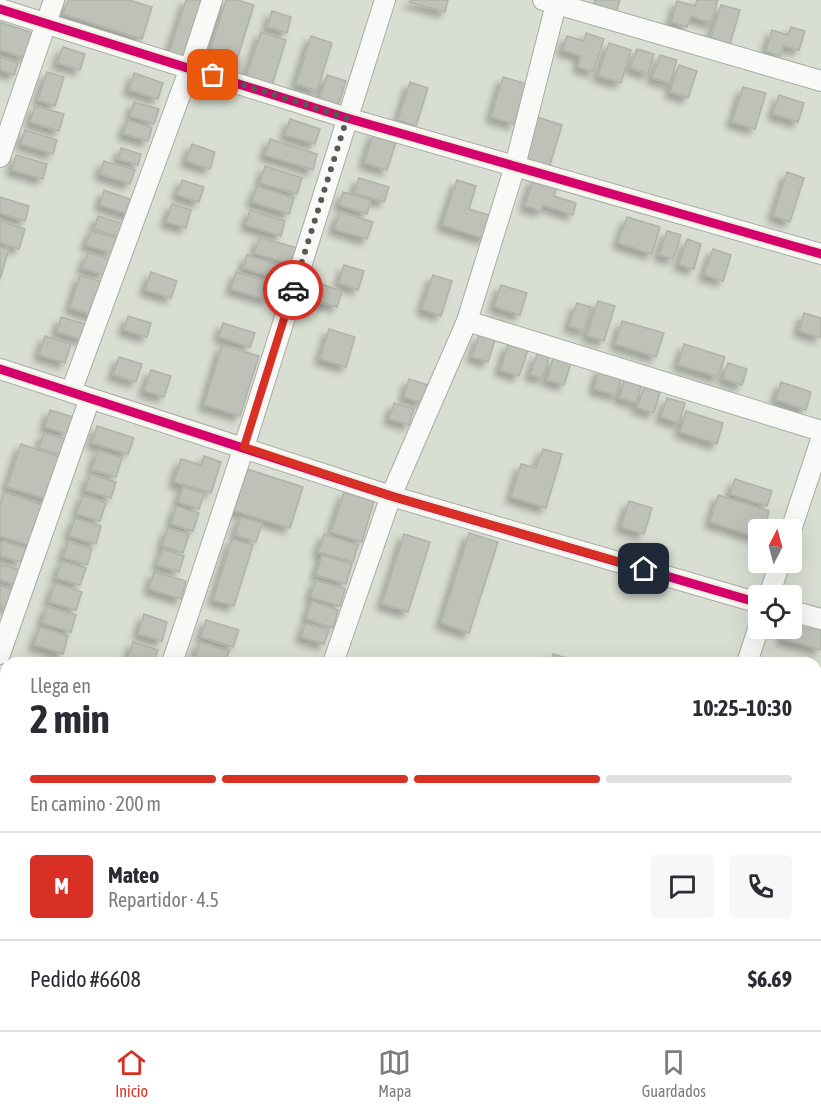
<!DOCTYPE html>
<html lang="es">
<head>
<meta charset="utf-8">
<style>
	:root { --surface:#fff; --page:#f7f7f7; --text:#2b2b33; --muted:#7c7c81; --line:#e1e1e2; --accent:#d93025 }
	body { margin:0; font-family:"Asap Condensed",sans-serif; background:var(--page); color:var(--text); height:100vh; display:flex; flex-direction:column; font-size:22px; white-space:nowrap }
	* { box-sizing:border-box; margin:0 }
	p { font-size:20px; color:var(--muted) }
	.icon { flex:none; width:33px; height:33px; fill:none; stroke:currentColor; stroke-width:2; stroke-linecap:round; stroke-linejoin:round }
	.map { position:relative; flex:1; overflow:hidden }
	.side { position:absolute; left:0px; top:657px; width:822px; height:374px; display:flex; flex-direction:column; background:var(--surface); border-radius:18px 18px 0 0; box-shadow:0 6px 24px #0002 }
	.side>* { flex:none }
	.needle { width:39px; rotate:6deg }
	.fabs { position:absolute; left:748px; top:519px; display:grid; gap:12px }
	.fabs a { display:grid; place-items:center; width:54px; height:54px; border-radius:6px; background:var(--surface); box-shadow:0 6px 24px #0002; font-size:30px }
	.pin { position:absolute; display:grid; place-items:center; width:51px; height:51px; color:#fff; margin:-26px; border-radius:12px; box-shadow:0 3px 9px #0006 }
	.courier { position:absolute; display:grid; place-items:center; width:60px; height:60px; margin:-30px; border:4px solid #d93025; border-radius:50%; background:#fff; color:#222; box-shadow:0 2px 8px #0007 }
	.head em { font-style:normal; font-weight:700 }
	.head div { display:flex; flex-direction:column-reverse }
	.head { display:flex; align-items:center; justify-content:space-between; height:102px; padding:0 30px }
	h1 { font-size:39px; font-weight:700; line-height:45px }
	.bar { display:grid; grid-template-columns:repeat(4,1fr); gap:9px 6px; align-content:center; height:72px; padding:0 30px }
	.bar i { height:8px; border-radius:4px; background:var(--line) }
	.bar .current { background:var(--accent) }
	.bar p { grid-column:span 4 }
	.line { display:flex; align-items:center; gap:15px; padding:0 30px; border-top:2px solid var(--line) }
	.line div { flex:1 }
	.round { display:grid; place-items:center; flex:none; width:63px; height:63px; border-radius:6px; background:var(--page) }
	.tabs { display:flex; justify-content:space-around; align-items:center; height:84px; border-top:2px solid var(--line); background:var(--surface); font-size:16px; color:var(--muted) }
	.tabs a { display:grid; justify-items:center; gap:3px }
	.tabs .current { color:var(--accent) }
	.map>svg:first-child { display:block }
	.building { fill:#bec1b8; stroke:#afb2a9; stroke-width:1.5; filter:url(#shadow) }
	.lines { fill:none; stroke-linecap:round; stroke-linejoin:round }
	.minor-casing { stroke:#a8aba3; stroke-width:22 }
	.minor { stroke:#f9faf8; stroke-width:20 }
	.cycleway-casing { stroke:#e8f0da; stroke-width:13 }
	.cycleway { stroke:#d6006c; stroke-width:9 }
	.done { stroke:#565a51; stroke-width:6; stroke-dasharray:0 10.8 }
	.route { stroke:#d93025; stroke-width:8 }
</style>
</head>
<body>
<div class="map">
<svg width="821" height="1030" viewBox="0 0 821 1030">
	<defs>
		<filter id="shadow"><feDropShadow dx="-5.5" dy="5.5" stdDeviation="3" flood-color="#0004"/></filter>
	</defs>
	<rect width="100%" height="100%" fill="#d9ded2"/>
	<path class="building" d="M68,0H129L152,7L142,39L63,14Z
		M186,0H207L189,61L169,53Z
		M226,0H237L254,5L234,69L207,61Z
		M410,0H448L445,12L409,2Z
		M595,0H620L615,15L593,8Z
		M697,0H718L711,23L691,16L687,27L671,22L677,1L695,6Z
		M721,5L740,10L730,44L711,38Z
		M272,11L291,17L287,33L267,27Z
		M0,22L33,33L25,58L0,50Z
		M791,27L805,31L799,50L783,46L780,56L766,51L772,30L788,35Z
		M261,32L286,40L272,85L246,77Z
		M586,33L604,39L593,72L578,67L581,56L562,50L567,36L584,41Z
		M311,36L332,43L317,91L296,84Z
		M609,43L631,50L621,83L598,76Z
		M63,47L85,54L80,70L57,63Z
		M637,49L654,54L648,74L630,68Z
		M660,55L677,60L670,83L652,78Z
		M0,57L18,63L14,75L0,70Z
		M679,65L697,71L688,98L670,92Z
		M47,72L64,77L55,106L38,100Z
		M134,73L163,83L158,99L129,90Z
		M327,75L346,81L338,106L319,100Z
		M503,77L527,84L514,124L491,117Z
		M410,82L428,88L416,126L398,120Z
		M743,87L766,93L755,129L732,122Z
		M779,95L804,103L798,122L773,114Z
		M134,102L159,109L154,124L130,116Z
		M35,106L64,114L59,131L30,122Z
		M537,117L562,125L549,168L524,160Z
		M290,119L320,129L315,144L285,135Z
		M128,120L152,128L148,141L123,134Z
		M25,130L57,140L53,154L21,144Z
		M374,132L397,139L387,170L364,163Z
		M270,139L317,154L313,170L265,155Z
		M192,144L215,152L210,169L186,161Z
		M121,148L141,154L138,165L118,159Z
		M16,155L47,164L43,179L12,170Z
		M104,161L135,170L130,184L100,174Z
		M265,166L302,178L297,194L260,183Z
		M787,172L804,178L790,222L773,216Z
		M359,178L389,187L384,202L354,193Z
		M533,179L557,187L554,196L576,203L573,215L543,205L541,211L525,206Z
		M182,180L204,187L199,202L177,195Z
		M457,180L476,186L469,209L492,216L485,239L442,225Z
		M257,186L294,198L289,214L252,202Z
		M104,190L138,202L133,216L100,205Z
		M343,192L371,200L367,214L339,205Z
		M0,197L29,206L25,221L0,213Z
		M172,204L191,210L186,228L166,222Z
		M250,210L285,221L281,236L246,225Z
		M340,212L373,222L367,239L334,229Z
		M98,216L129,226L125,238L94,229Z
		M627,217L660,227L652,254L618,243Z
		M0,221L25,229L19,249L0,243Z
		M91,231L117,238L112,253L86,245Z
		M667,231L681,235L673,259L659,255Z
		M260,237L297,248L292,265L254,253Z
		M687,239L701,244L694,269L679,265Z
		M0,247L9,249L0,279Z
		M713,249L731,255L723,281L704,275Z
		M88,253L109,259L104,275L82,268Z
		M247,255L277,264L273,277L243,268Z
		M344,265L364,271L358,290L339,283Z
		M151,272L177,281L171,298L145,290Z
		M236,272L272,283L267,300L231,289Z
		M80,275L108,284L94,316L70,308Z
		M433,275L452,281L441,316L422,309Z
		M321,284L342,291L337,307L316,301Z
		M501,285L527,293L520,315L494,307Z
		M598,301L615,306L604,341L587,336Z
		M577,303L591,307L584,331L569,326Z
		M804,313L821,318V338L799,331Z
		M128,316L151,323L147,337L124,330Z
		M61,317L88,325L84,340L57,332Z
		M622,321L664,333L656,357L615,344Z
		M223,323L255,333L250,347L219,337Z
		M329,329L355,337L346,367L320,359Z
		M479,335L495,340L488,362L472,357Z
		M45,336L71,344L65,363L39,355Z
		M508,344L528,350L519,376L500,370Z
		M684,344L725,357L718,377L678,365Z
		M222,345L259,356L240,416L204,405Z
		M537,354L549,357L543,378L530,375Z
		M119,357L142,364L136,382L113,375Z
		M553,358L571,363L564,385L547,380Z
		M728,363L747,369L742,385L723,379Z
		M600,368L622,375L616,395L594,389Z
		M151,370L171,376L164,397L144,391Z
		M625,378L642,384L636,403L619,398Z
		M409,379L428,385L422,403L404,397Z
		M781,382L811,392L806,410L776,400Z
		M644,387L660,392L654,413L637,408Z
		M667,398L685,403L679,423L661,417Z
		M394,403L414,409L409,425L389,419Z
		M50,410L73,417L67,434L45,427Z
		M686,411L723,423L717,444L680,432Z
		M97,426L134,438L128,454L92,443Z
		M44,433L66,439L61,455L39,448Z
		M21,444L66,459L50,500L7,487Z
		M543,449L562,454L546,508L511,497L521,464L536,468Z
		M98,450L122,458L116,477L92,470Z
		M204,456L221,462L211,493L174,482L181,459L201,465Z
		M244,468L303,487L290,528L231,510Z
		M90,474L116,482L111,498L85,490Z
		M735,479L772,491L767,506L730,494Z
		M183,487L204,493L199,509L178,502Z
		M4,492L46,506L35,547L0,536V506Z
		M344,492L374,501L362,542L331,532Z
		M83,495L106,503L100,521L77,514Z
		M718,495L769,511L764,530H759V538L710,522Z
		M629,501L652,508L644,534L621,527Z
		M176,506L199,513L193,531L171,524Z
		M241,517L262,523L256,542L235,535Z
		M75,518L101,526L96,544L69,536Z
		M168,528L189,534L183,553L162,546Z
		M469,533L498,542L469,633L441,623Z
		M324,534L358,545L353,562L318,552Z
		M404,534L430,542L408,612L382,604Z
		M232,539L253,545L234,606L213,600Z
		M3,541L26,548L21,562L0,556Z
		M68,541L92,549L87,565L63,557Z
		M163,549L184,556L179,572L157,565Z
		M322,555L352,564L346,584L316,575Z
		M62,561L86,568L80,585L56,578Z
		M0,564L21,570L17,585L0,580Z
		M154,572L186,581L181,599L149,589Z
		M316,580L345,589L340,606L310,597Z
		M55,583L82,592L76,610L49,602Z
		M0,585L14,590L8,608L0,606Z
		M312,601L338,610L333,628L306,619Z
		M47,606L76,615L71,632L42,623Z
		M144,614L167,622L162,641L138,634Z
		M206,620L239,630L233,647L201,637Z
		M792,621L821,628V650L782,639L786,628H792Z
		M305,623L329,630L324,644L301,637Z
		M40,627L68,636L63,654L34,645Z
		M133,642L158,650L154,663H139L128,659Z
		M200,642L229,651L225,663L194,661Z
		M553,654L584,663H551Z
		M816,725L821,727V766L816,764Z
		M0,796L6,798V819L0,817Z
		M816,843L821,845V871L816,886Z
		M341,1024H360L358,1030Z"/>
	<g class="lines">
		<g class="minor-casing">
			<path id="minor" d="M543,0L821,81
				M0,9L347,118L821,254
				M0,157L54,0
				M467,321L821,431
				M0,369L391,496L759,603
				M71,392L190,68L212,0
				M791,530L821,440
				M769,596L780,562
				M792,611L821,619
				M0,654L90,398
				M172,663L244,447L385,0
				M333,663L391,496L467,321L515,166L557,0
				M747,663L759,626
				M0,947L6,949
				M816,949L821,951
				M229,1024L245,1030
				M628,1030L630,1024"/>
		</g>
		<use href="#minor" class="minor"/>
		<g class="cycleway-casing">
			<path id="cycleway" d="M0,9L347,118L821,254
				M0,369L391,496L759,603"/>
		</g>
		<use href="#cycleway" class="cycleway"/>
	</g>
	<g class="lines">
		<path class="done" d="M213,75L347,118L293,290"/>
		<path class="route" d="M293,290L244,447L391,496L644,569"/>
	</g>
</svg>
<div class="fabs">
<a><svg class="needle" viewBox="-14 -14 28 28"><path d="M0-13l5 13h-10z" fill="#e53935"/><path d="M0 13l5-13h-10z" fill="#7c7c81"/></svg></a>
<a><svg class="icon" aria-label="locate" viewBox="0 0 24 24"><circle cx="12" cy="12" r="6"/><path d="M12 2v4M12 18v4M2 12h4M18 12h4"/></svg></a>
</div>
<div class="pin" style="left:213px;top:75px;background:#ea580c"><svg class="icon" aria-label="bag" viewBox="0 0 24 24"><path d="M5 8h14l-1 12H6zM9 8a3 3 0 0 1 6 0"/></svg></div>
<div class="pin" style="left:644px;top:569px;background:#1f2937"><svg class="icon" aria-label="home" viewBox="0 0 24 24"><path d="M3 11l9-7 9 7M6 9v11h12V9"/></svg></div>
<div class="courier" style="left:293px;top:290px"><svg class="icon" aria-label="car" viewBox="0 0 24 24"><path d="M5 17H2v-5l4-1 3-4h7l3 4 3 1v5h-3M9 17h6M6 11h13"/><circle cx="7" cy="17" r="2"/><circle cx="17" cy="17" r="2"/></svg></div>
<section class="side">
<div class="head"><div><h1>2 min</h1><p>Llega en</p></div><em>10:25–10:30</em></div>
<div class="bar"><i class="current"></i><i class="current"></i><i class="current"></i><i></i><p>En camino · 200 m</p></div>
<div class="line" style="height:108px"><b class="round" style="background:var(--accent);color:#fff">M</b><div><b>Mateo</b><p>Repartidor · 4.5</p></div><a class="round"><svg class="icon" aria-label="chat" viewBox="0 0 24 24"><path d="M4 5h16v11H9l-5 4z"/></svg></a><a class="round"><svg class="icon" aria-label="phone" viewBox="0 0 24 24"><path d="M5 4h4l2 5-3 2q2 4 5 5l2-3 5 2v4C11 20 4 13 5 4z"/></svg></a></div>
<div class="line" style="height:78px"><div>Pedido #6608</div><b>$6.69</b></div>
</section>
</div>
<nav class="tabs">
<a class="current"><svg class="icon" aria-label="home" viewBox="0 0 24 24"><path d="M3 11l9-7 9 7M6 9v11h12V9"/></svg>Inicio</a>
<a><svg class="icon" aria-label="map" viewBox="0 0 24 24"><path d="M3 6l6-2 6 2 6-2v14l-6 2-6-2-6 2zM9 4v14M15 6v14"/></svg>Mapa</a>
<a><svg class="icon" aria-label="saved" viewBox="0 0 24 24"><path d="M7 4h10v16l-5-4-5 4z"/></svg>Guardados</a>
</nav>
</body>
</html>
